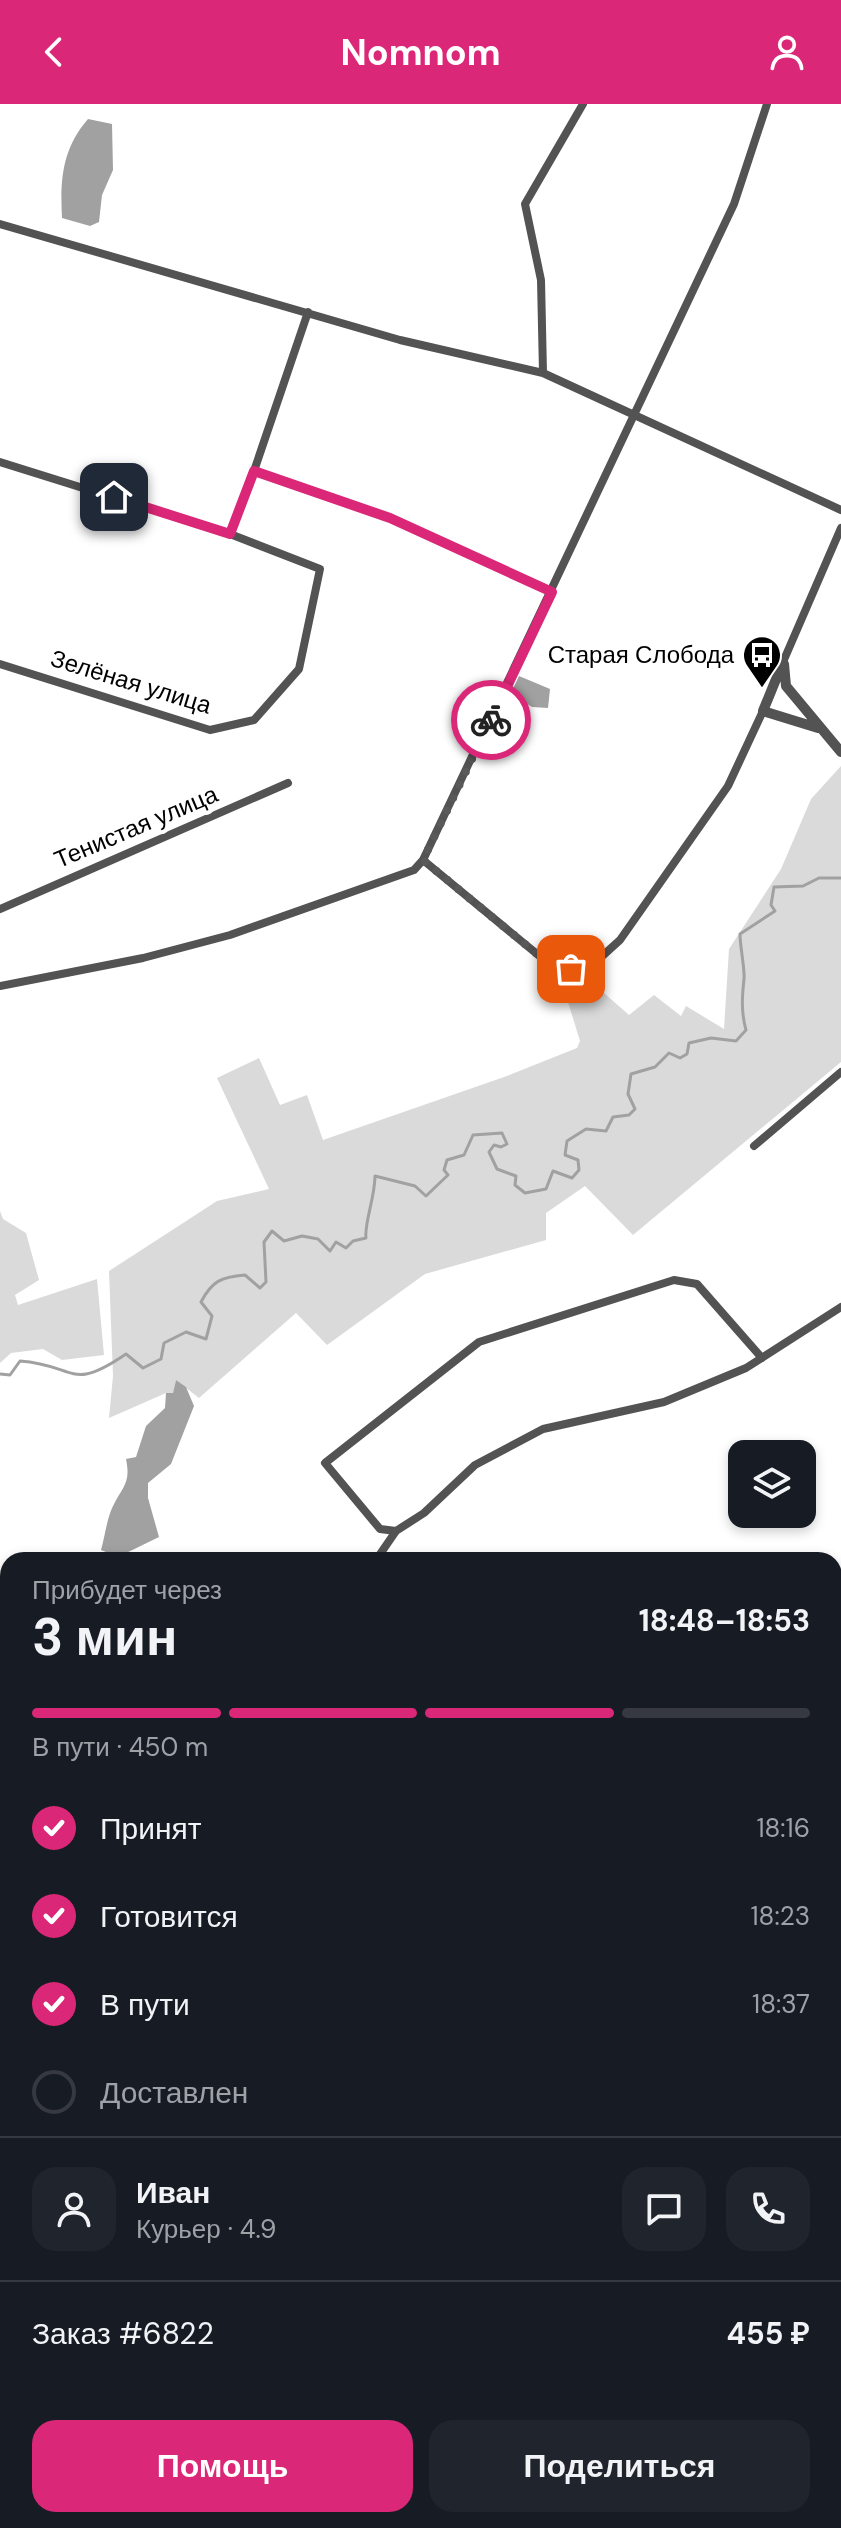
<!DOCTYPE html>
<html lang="ru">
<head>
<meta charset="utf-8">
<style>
	:root { --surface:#171b24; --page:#20242c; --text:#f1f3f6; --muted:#9ea1a6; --line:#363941; --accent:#db2777 }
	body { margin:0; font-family:"DM Sans",sans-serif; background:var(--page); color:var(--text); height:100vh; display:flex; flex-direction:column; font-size:30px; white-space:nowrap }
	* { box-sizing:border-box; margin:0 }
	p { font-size:26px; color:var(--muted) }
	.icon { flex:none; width:44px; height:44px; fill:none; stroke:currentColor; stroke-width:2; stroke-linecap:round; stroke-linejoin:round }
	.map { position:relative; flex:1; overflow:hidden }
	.side { position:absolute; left:0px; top:1448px; width:842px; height:976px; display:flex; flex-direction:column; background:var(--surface); border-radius:24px 24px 0 0; box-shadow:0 4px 12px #0003 }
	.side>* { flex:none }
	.fabs { position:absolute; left:728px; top:1336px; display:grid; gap:16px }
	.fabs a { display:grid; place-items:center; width:88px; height:88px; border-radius:16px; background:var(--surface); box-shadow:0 4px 12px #0003; font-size:40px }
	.pin { position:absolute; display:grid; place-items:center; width:68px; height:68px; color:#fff; margin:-34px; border-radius:16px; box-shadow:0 4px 12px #0006 }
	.courier { position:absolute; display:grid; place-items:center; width:80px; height:80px; margin:-40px; border:6px solid #db2777; border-radius:50%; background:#fff; color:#222; box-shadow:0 2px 10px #0007 }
	.headline em { font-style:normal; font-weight:700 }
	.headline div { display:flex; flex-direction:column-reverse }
	.headline { display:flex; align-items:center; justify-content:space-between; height:136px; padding:0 32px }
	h1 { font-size:52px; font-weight:700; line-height:60px }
	.bar { display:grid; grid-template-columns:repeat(4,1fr); gap:12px 8px; align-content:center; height:96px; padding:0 32px }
	.bar i { height:10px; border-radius:6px; background:var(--line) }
	.bar .selected { background:var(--accent) }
	.bar p { grid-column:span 4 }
	.line { display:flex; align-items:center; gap:20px; padding:0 32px; border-top:2px solid var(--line) }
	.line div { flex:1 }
	.round { display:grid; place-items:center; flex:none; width:84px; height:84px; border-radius:24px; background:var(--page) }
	ol { padding:0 32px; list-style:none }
	li { display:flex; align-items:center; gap:24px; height:88px }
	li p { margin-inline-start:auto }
	li .icon { padding:8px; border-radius:50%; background:var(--accent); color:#fff; stroke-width:4 }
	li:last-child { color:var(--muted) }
	li i { width:44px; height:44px; border:4px solid var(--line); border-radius:50% }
	.primary-button { display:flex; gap:16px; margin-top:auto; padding:16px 32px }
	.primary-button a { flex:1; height:92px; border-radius:24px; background:var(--accent); color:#fff; font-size:32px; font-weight:700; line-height:92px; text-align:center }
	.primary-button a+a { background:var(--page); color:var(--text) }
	header { display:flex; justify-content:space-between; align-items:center; height:104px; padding:0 32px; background:var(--accent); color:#fff; font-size:36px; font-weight:700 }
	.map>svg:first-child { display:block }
	.green { fill:#dadada }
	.water { fill:#a1a1a1 }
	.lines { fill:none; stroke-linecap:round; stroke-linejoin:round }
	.stream { stroke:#a1a1a1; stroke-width:3 }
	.minor { stroke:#535353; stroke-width:8 }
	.tertiary { stroke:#535353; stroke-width:10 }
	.done { stroke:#595959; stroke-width:8; stroke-dasharray:0 14.4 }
	.route { stroke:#db2777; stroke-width:10 }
	.labels { text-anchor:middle; stroke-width:8; stroke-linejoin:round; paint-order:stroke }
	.poi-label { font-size:24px; fill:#000; stroke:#fff; text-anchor:end }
	.street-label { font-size:24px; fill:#000; stroke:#fff }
</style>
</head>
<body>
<header><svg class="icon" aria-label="back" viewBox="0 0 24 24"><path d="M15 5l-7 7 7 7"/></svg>Nomnom<svg class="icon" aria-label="person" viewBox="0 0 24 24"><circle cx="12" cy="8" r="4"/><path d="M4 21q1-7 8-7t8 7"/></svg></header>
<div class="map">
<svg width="841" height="2424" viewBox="0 0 841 2424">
	<rect width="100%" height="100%" fill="#fff"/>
	<path class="green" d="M841,662V958L633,1131L585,1082L546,1109V1136L425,1170L327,1241L296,1209L199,1294L176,1276L173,1290L166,1289L109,1314L113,1272L109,1167L217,1097L269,1085L217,974L259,954L280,1001L307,991L323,1036L507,972L577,944L580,937L568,898L578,874L588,865L596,882L629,911L654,891L681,912L686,902L724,925L729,845L781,765L811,695Z
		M0,1107L3,1115L26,1129L39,1176L15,1191L18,1201L97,1175L104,1251L62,1256L43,1245L11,1249L0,1259Z
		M841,1625V2424H0V1905L8,1888V2416H834V1635Z
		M8,1753V1849L0,1880V1759Z"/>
	<path class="water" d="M88,15L112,20L113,66L102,91L99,118L90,122L62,114C60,76 62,45 88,15Z
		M519,572L550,585L548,604L532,603L511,589Z
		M176,1276L186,1283L194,1302L171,1360L148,1379V1394L159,1433L118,1453L101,1446C105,1432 107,1414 113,1402C123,1382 131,1379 126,1355L136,1353L146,1322L165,1304L166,1289H173Z"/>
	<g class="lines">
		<path class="stream" d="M0,1270L10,1271L20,1257C77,1261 69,1289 126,1250L143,1264L161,1255L164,1239L186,1228L206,1235L212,1212L201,1198C212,1177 221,1173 245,1171L260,1184L266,1178L264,1138L272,1127L284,1137L302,1132L318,1135L330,1147L336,1138L346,1144L353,1137L366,1134C364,1120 375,1093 375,1072L415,1082L426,1092L448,1071L444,1066L447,1056L464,1051L473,1031L502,1029L507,1040L501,1043L494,1041L489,1048L497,1065L516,1072L515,1081L525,1089L546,1085L553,1067L572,1074L579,1066L578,1056L565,1051L567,1037L586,1025L606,1027L613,1013L629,1011L635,1005L628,990L631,970L655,963L669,949L680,954L687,950L689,939L711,934L736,937L746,926C741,908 742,893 744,875C745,865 740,843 740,830L775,807L771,801L774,783L803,782L819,774H841
			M0,1650L8,1653
			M0,1780L8,1776
			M0,1840L5,1841L0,1866"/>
		<path class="minor" d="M0,120L400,236L543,269L841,406
			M308,208L254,367L390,414L552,488
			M543,269L541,176L525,100L583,0
			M0,358L230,430
			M783,558L841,424
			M0,560L210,626L254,616L299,565L320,465L230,430L254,367
			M423,756L734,100L767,0
			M0,805L288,679
			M0,882L143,854L230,831L414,766L423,756L554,864L588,865L620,836L728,682L763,607
			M754,1042L841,968
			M396,1427L380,1425L325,1359L479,1238L674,1176L697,1180L762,1254
			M376,1456L396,1427L424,1409L475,1361L543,1325L664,1298L746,1264L841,1203
			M834,1757L841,1760
			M0,1890L8,1870"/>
		<path class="tertiary" d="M783,558L763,607L818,624
			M784,560L786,582L841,648"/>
	</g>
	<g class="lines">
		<path class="done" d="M491,616L423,756L554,864L571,865"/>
		<path class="route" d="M114,393L230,430L254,367L390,414L552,488L491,616"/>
	</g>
	<defs>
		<g id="bus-pin" transform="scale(2)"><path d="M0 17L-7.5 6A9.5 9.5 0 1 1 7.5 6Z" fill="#000" stroke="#fff"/><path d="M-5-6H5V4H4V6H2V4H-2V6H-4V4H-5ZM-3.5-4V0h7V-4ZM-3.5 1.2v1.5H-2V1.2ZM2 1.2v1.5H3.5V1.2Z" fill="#fff"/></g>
	</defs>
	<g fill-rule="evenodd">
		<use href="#bus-pin" x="762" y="551"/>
	</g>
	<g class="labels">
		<g class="poi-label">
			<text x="734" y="559">Старая Слобода</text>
		</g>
		<g class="street-label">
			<text transform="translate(131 578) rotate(17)" y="8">Зелёная улица</text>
			<text transform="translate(136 723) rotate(-23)" y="8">Тенистая улица</text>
		</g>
	</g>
</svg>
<div class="fabs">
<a><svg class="icon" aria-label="layers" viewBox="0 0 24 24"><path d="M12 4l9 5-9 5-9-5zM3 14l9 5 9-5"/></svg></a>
</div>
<div class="pin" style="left:571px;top:865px;background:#ea580c"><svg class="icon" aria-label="bag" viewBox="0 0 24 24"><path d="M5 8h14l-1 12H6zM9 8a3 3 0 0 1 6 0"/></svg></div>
<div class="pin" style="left:114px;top:393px;background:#1f2937"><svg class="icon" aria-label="home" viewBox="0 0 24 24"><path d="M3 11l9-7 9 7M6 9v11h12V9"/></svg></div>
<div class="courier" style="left:491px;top:616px"><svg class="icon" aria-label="bike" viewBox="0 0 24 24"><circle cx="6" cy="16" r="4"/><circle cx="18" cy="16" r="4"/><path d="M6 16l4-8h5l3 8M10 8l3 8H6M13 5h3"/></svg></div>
<section class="side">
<div class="headline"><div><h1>3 мин</h1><p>Прибудет через</p></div><em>18:48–18:53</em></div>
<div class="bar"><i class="selected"></i><i class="selected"></i><i class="selected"></i><i></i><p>В пути · 450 m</p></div>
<ol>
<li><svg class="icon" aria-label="check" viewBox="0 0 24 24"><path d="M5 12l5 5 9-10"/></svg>Принят<p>18:16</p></li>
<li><svg class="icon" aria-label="check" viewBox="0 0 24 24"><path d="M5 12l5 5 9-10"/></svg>Готовится<p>18:23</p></li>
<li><svg class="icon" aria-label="check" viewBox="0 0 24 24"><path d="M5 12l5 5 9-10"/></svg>В пути<p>18:37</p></li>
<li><i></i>Доставлен</li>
</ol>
<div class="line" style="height:144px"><a class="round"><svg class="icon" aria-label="person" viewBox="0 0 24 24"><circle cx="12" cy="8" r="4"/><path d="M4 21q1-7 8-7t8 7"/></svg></a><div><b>Иван</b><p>Курьер · 4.9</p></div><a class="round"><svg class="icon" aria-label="chat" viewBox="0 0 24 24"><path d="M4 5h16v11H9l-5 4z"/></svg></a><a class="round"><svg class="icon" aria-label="phone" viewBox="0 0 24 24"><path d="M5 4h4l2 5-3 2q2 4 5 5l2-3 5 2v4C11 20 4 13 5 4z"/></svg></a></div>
<div class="line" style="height:104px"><div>Заказ #6822</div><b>455 ₽</b></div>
<div class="primary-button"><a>Помощь</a><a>Поделиться</a></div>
</section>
</div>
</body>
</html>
